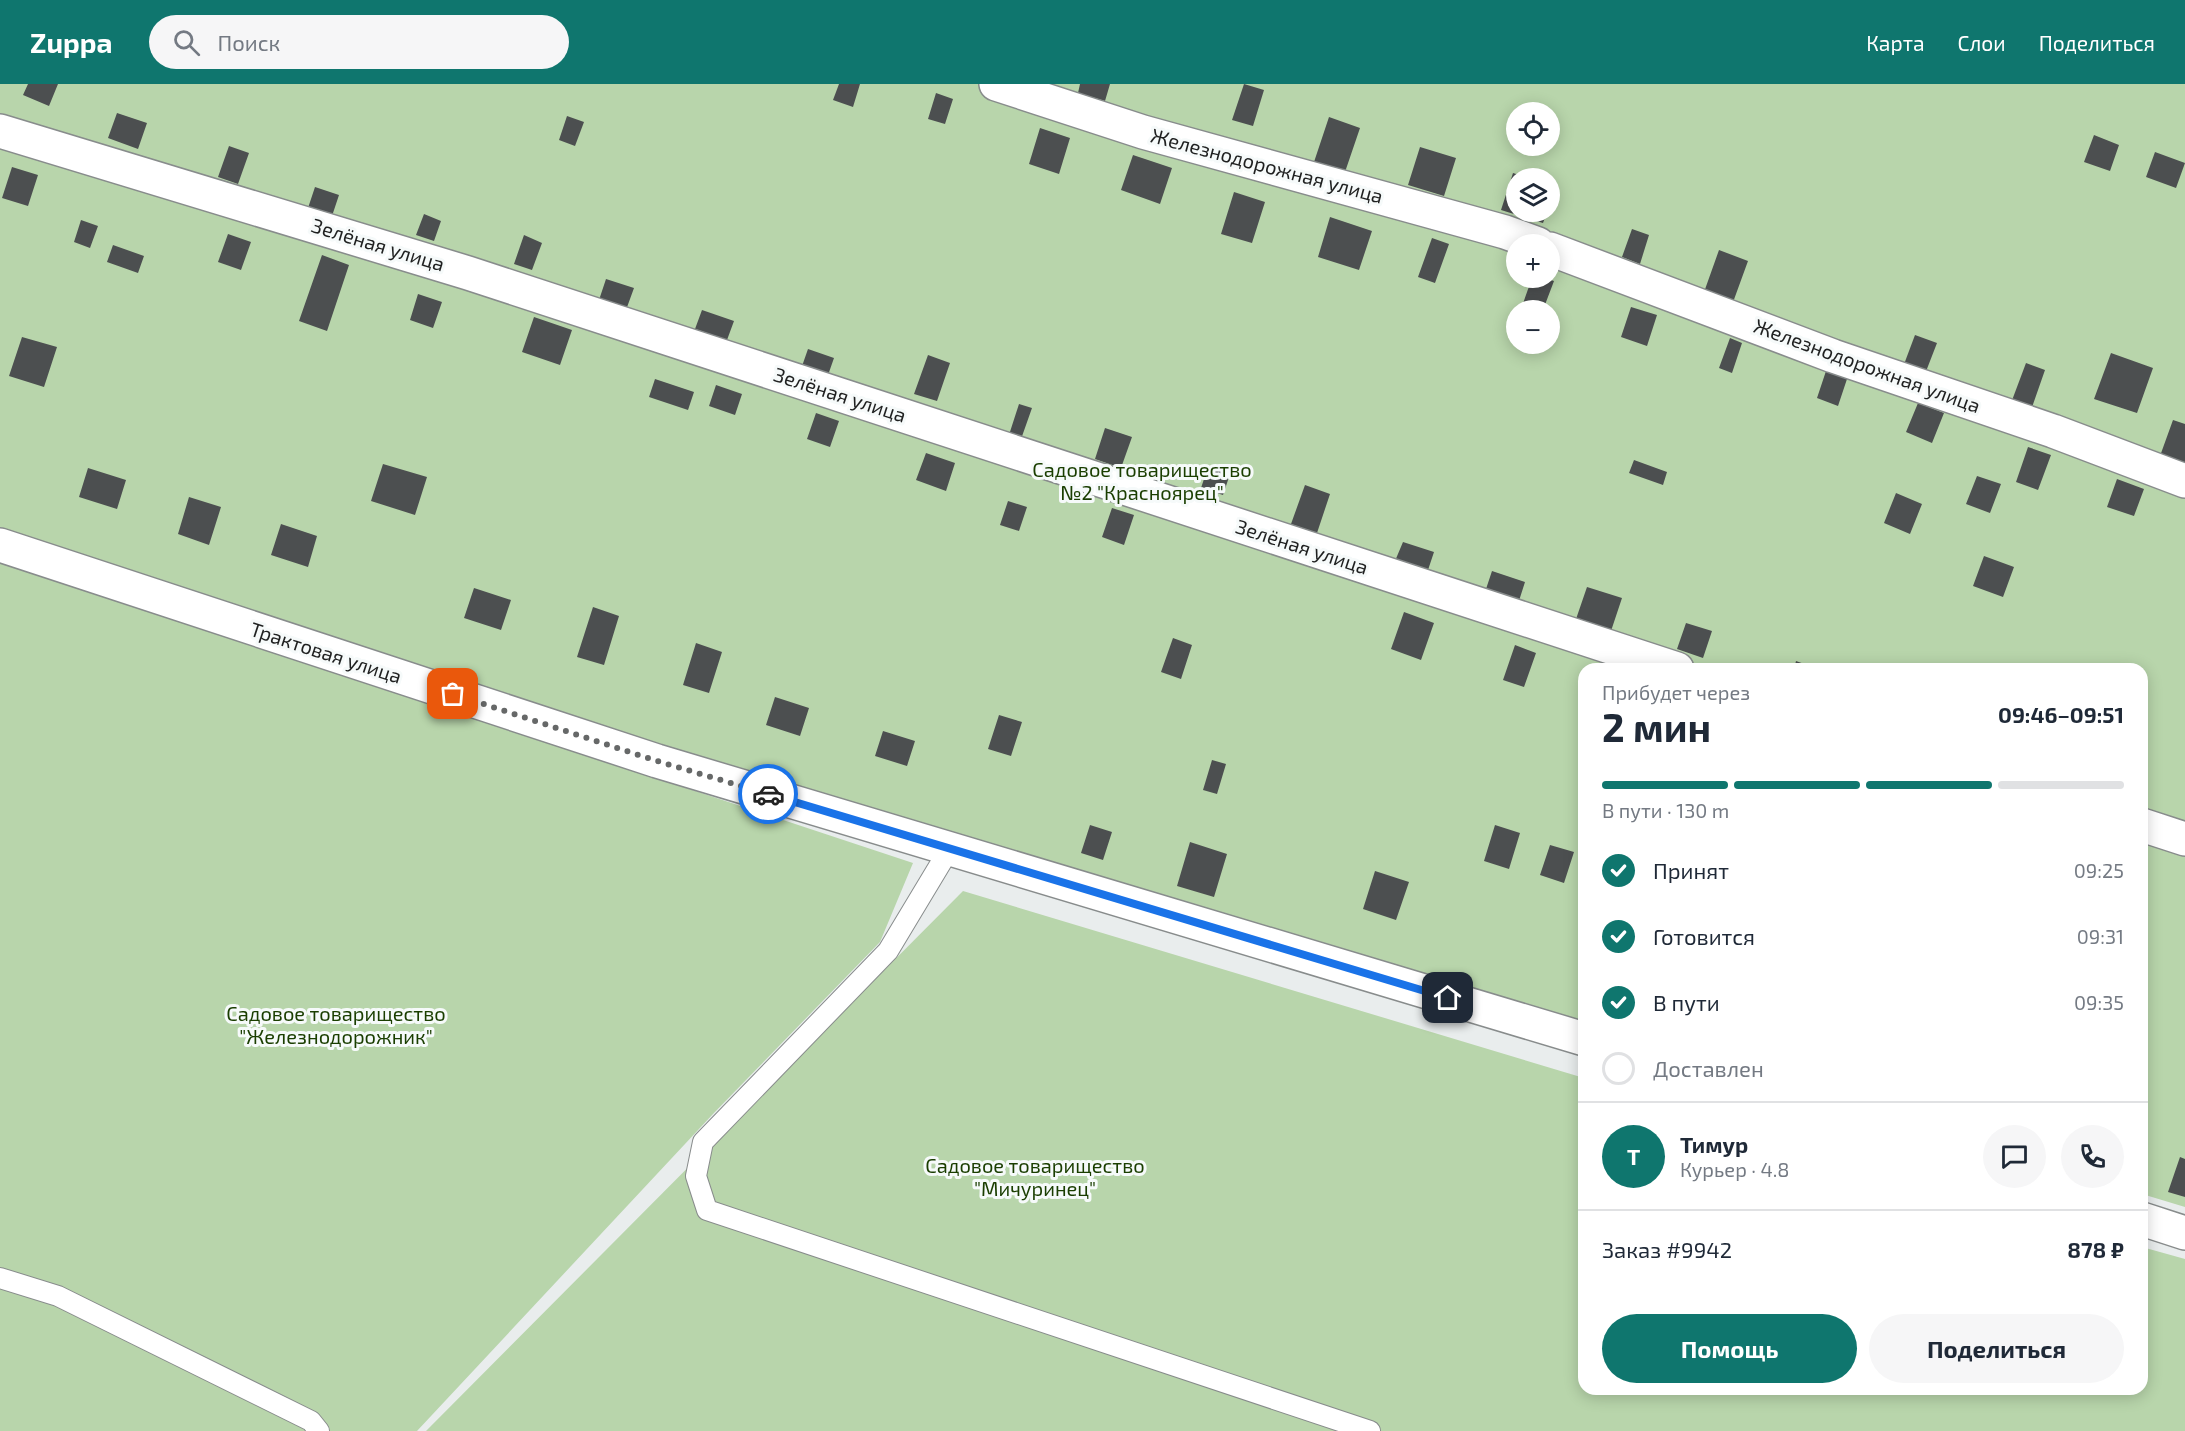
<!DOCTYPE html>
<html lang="ru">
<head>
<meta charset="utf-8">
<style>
	:root { --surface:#fff; --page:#f6f6f7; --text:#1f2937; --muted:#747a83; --line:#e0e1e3; --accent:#0f766e }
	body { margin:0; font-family:"Exo 2",sans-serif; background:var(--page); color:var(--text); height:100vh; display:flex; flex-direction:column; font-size:22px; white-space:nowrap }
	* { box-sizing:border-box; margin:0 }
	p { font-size:20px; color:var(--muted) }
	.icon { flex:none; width:33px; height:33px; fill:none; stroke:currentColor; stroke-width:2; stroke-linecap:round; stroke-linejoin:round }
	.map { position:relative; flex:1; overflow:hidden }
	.details { position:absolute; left:1578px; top:579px; width:570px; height:732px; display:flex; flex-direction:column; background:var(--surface); border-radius:18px; box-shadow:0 3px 15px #0003 }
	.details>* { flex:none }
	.buttons { position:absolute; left:1506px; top:18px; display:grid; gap:12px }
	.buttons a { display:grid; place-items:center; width:54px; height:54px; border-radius:50%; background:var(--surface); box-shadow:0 3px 15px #0003; font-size:30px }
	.pin { position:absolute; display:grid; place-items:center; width:51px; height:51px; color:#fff; margin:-26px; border-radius:12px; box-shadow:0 3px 9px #0006 }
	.courier { position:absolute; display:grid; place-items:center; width:60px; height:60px; margin:-30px; border:4px solid #1a73e8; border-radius:50%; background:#fff; color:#222; box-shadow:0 2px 8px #0007 }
	.summary em { font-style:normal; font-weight:700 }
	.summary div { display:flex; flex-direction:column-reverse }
	.summary { display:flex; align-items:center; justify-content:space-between; height:102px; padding:0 24px }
	h1 { font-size:39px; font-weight:700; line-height:45px }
	.bar { display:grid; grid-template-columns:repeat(4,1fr); gap:9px 6px; align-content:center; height:72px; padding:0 24px }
	.bar i { height:8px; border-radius:4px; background:var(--line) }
	.bar .on { background:var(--accent) }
	.bar p { grid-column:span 4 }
	.line { display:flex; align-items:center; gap:15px; padding:0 24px; border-top:2px solid var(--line) }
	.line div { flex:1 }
	.round { display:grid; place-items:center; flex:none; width:63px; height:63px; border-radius:32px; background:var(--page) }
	ol { padding:0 24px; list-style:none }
	li { display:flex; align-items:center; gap:18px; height:66px }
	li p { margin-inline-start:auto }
	li .icon { padding:6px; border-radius:50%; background:var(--accent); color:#fff; stroke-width:4 }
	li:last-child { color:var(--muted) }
	li i { width:33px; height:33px; border:3px solid var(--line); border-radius:50% }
	.action { display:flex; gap:12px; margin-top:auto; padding:12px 24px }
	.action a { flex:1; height:69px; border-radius:36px; background:var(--accent); color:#fff; font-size:24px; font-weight:700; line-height:69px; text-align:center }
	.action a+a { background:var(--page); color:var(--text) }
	header { display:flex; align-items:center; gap:36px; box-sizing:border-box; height:84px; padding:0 30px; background:var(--accent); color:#fff }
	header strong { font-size:28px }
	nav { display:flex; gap:33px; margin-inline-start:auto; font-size:21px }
	.search { width:420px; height:54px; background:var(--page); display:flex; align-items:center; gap:15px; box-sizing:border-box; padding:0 21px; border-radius:33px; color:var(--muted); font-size:22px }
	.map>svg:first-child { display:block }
	.green { fill:#b8d5ab; fill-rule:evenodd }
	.building { fill:#4c4f50 }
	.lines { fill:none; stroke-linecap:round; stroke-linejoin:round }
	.service-casing { stroke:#888c8c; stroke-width:22 }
	.minor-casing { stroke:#888c8c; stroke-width:36 }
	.service { stroke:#fff; stroke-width:20 }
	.minor { stroke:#fff; stroke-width:33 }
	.done { stroke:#666868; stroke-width:6; stroke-dasharray:0 10.8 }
	.route { stroke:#1a73e8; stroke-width:8 }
	.labels { text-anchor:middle; stroke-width:6; stroke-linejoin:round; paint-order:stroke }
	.street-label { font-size:20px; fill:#1f2020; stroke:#f6fafa }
	.park-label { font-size:20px; fill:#1a3e00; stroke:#f6fafa }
</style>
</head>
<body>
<header>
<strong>Zuppa</strong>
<div class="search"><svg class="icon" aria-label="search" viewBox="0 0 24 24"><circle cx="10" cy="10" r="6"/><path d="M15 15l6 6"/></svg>Поиск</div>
<nav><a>Карта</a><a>Слои</a><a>Поделиться</a></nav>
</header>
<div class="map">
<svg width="2185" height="1347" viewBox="0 0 2185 1347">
	<rect width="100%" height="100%" fill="#e9eded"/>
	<path class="green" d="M0,0H2185V1123L2142,1110V585H1584V944L709,683L0,443ZM1516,28H1550V62H1516ZM1516,94H1550V128H1516ZM1516,160H1550V194H1516ZM1516,226H1550V260H1516Z
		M0,477L913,779L880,858L713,1030L417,1347H0Z
		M963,807L1584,994V1305H2142V1163L2185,1175V1347H426Z"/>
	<path class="building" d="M28,0H58L49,22L23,11Z
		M839,0H860L853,23L833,16Z
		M1080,0H1110L1105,17L1078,9Z
		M1244,0L1264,6L1253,42L1232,36Z
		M936,9L953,15L945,40L928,35Z
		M117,29L147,39L138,65L108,54Z
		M567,32L584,38L575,62L559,56Z
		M1329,33L1360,44L1345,88L1314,78Z
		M1040,44L1070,54L1059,90L1029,80Z
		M2094,51L2119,61L2110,87L2084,78Z
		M229,62L249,69L238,100L218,93Z
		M1420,63L1456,74L1444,112L1408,101Z
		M2155,68L2185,79L2176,104L2146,93Z
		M1133,71L1172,84L1160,120L1121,106Z
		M12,83L38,91L28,122L2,114Z
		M1513,89L1528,94H1516V128H1547L1543,139L1501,126Z
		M315,103L339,111L331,135L307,127Z
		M1234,108L1265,118L1252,159L1221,150Z
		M424,130L441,137L434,157L416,151Z
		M1330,133L1372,147L1359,186L1318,173Z
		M81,136L98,142L90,164L74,158Z
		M1632,145L1649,151L1640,180L1622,173Z
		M228,150L251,158L241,186L218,178Z
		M524,151L542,159L532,186L514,180Z
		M1432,154L1449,160L1435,199L1418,193Z
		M113,161L144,172L138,189L107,178Z
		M1719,166L1748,177L1732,221L1703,211Z
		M322,171L349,181L327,247L299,237Z
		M1532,194H1544L1554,197L1543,226L1521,225Z
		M606,195L634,204L626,226L599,216Z
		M418,210L442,218L433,244L410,236Z
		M1631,223L1657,231L1647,262L1621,253Z
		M702,226L734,237L727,256L695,245Z
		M534,233L572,246L560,281L522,268Z
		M1915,251L1937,259L1925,290L1903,283Z
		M22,253L57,263L44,303L9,292Z
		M1730,254L1742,259L1732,289L1719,284Z
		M808,265L834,274L827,294L801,285Z
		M2111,269L2153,284L2137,329L2094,315Z
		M928,271L950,279L937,317L914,310Z
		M2026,279L2045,286L2031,326L2011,319Z
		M1826,287L1847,295L1838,322L1817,314Z
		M655,295L694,308L688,326L649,313Z
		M716,301L742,310L735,331L709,322Z
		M1918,319L1944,329L1932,359L1906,348Z
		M1019,320L1032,324L1020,358L1008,354Z
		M816,329L839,337L830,363L807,355Z
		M2173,336L2185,340V381L2160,372Z
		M1105,344L1132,353L1121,384L1095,375Z
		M2028,363L2051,371L2038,406L2016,398Z
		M926,369L955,379L946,407L916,396Z
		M1634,376L1667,388L1663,401L1629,389Z
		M383,380L427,393L415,431L371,417Z
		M1208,383L1230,390L1223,411L1201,404Z
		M88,384L126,396L117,425L79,413Z
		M1977,392L2001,400L1990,429L1966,420Z
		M2117,395L2144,405L2134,432L2107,423Z
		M1305,401L1330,410L1317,449L1291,440Z
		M1896,409L1922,420L1910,450L1884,439Z
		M189,413L221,423L209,461L178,450Z
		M1008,417L1027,423L1019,447L1000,441Z
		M1112,424L1134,431L1124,461L1102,453Z
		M281,440L317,452L308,483L271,471Z
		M1403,458L1434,468L1427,489L1395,477Z
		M1984,472L2014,483L2003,513L1973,502Z
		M1492,487L1525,498L1517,523L1484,511Z
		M1587,503L1622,514L1610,550L1575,538Z
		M474,504L511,516L501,546L464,534Z
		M593,523L619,532L604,581L577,573Z
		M1404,528L1434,539L1421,576L1391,565Z
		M1686,539L1712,547L1703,574L1677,565Z
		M1173,554L1192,561L1181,595L1161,588Z
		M696,559L722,568L709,609L683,601Z
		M1515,561L1536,569L1524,603L1503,596Z
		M1796,577L1818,585H1794Z
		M775,613L809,624L800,652L766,641Z
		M999,631L1022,638L1011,672L988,665Z
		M883,647L915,657L907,682L875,672Z
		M1212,676L1226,680L1217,710L1203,706Z
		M1090,741L1112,748L1103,776L1081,769Z
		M1495,741L1520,749L1509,785L1484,777Z
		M1190,758L1227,770L1214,813L1177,802Z
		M1550,761L1574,768L1564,799L1540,791Z
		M1375,787L1409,798L1396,836L1363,825Z
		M2180,1073L2185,1075V1113L2168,1108Z"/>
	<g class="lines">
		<g class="service-casing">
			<path id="service" d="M950,764L888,867L703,1058L696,1092L707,1126L1370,1347
				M0,1194L58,1212L311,1337L319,1347"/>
		</g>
		<g class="minor-casing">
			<path id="minor" d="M996,0L1143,48L1505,148L1538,160
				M0,47L468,189L1677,585
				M1550,165L1833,272L2053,347L2185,397
				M0,461L657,677L1584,955
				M2142,741L2185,755
				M2142,1135L2185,1149"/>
		</g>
		<use href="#service" class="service"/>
		<use href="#minor" class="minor"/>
	</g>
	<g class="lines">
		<path class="done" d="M453,610L657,677L768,710"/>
		<path class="route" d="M768,710L1448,914"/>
	</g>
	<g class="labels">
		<g class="street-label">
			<text transform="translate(1267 82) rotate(15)" y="7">Железнодорожная улица</text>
			<text transform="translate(378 161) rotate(17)" y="7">Зелёная улица</text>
			<text transform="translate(1867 282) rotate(20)" y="7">Железнодорожная улица</text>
			<text transform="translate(840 311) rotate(18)" y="7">Зелёная улица</text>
			<text transform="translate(1302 463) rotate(18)" y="7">Зелёная улица</text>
			<text transform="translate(326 569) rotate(18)" y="7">Трактовая улица</text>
		</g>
		<g class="park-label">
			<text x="1142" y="393">Садовое товарищество<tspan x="1142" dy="23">№2 "Красноярец"</tspan></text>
			<text x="336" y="937">Садовое товарищество<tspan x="336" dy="23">"Железнодорожник"</tspan></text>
			<text x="1035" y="1089">Садовое товарищество<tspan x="1035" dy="23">"Мичуринец"</tspan></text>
		</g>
	</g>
</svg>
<div class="buttons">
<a><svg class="icon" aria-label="locate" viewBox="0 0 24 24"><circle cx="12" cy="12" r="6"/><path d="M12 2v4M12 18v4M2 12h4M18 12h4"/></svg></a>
<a><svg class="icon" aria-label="layers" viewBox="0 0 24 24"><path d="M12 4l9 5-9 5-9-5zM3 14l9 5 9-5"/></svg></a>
<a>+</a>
<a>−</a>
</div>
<div class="pin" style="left:453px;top:610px;background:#ea580c"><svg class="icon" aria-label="bag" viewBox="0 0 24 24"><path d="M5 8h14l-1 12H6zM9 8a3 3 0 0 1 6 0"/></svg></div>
<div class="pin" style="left:1448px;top:914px;background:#1f2937"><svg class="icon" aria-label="home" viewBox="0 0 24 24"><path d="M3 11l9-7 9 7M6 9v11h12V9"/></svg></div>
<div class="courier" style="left:768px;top:710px"><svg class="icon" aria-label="car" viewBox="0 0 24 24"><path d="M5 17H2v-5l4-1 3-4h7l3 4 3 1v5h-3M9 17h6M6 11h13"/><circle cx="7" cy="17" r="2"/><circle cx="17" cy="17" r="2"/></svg></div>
<section class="details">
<div class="summary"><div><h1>2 мин</h1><p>Прибудет через</p></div><em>09:46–09:51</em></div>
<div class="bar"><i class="on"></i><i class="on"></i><i class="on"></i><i></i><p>В пути · 130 m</p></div>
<ol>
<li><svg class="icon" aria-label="check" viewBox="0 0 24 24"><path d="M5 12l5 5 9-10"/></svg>Принят<p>09:25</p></li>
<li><svg class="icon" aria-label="check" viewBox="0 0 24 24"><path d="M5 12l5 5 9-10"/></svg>Готовится<p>09:31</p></li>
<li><svg class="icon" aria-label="check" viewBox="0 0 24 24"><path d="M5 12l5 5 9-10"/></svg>В пути<p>09:35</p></li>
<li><i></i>Доставлен</li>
</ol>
<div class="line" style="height:108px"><b class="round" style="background:var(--accent);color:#fff">Т</b><div><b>Тимур</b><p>Курьер · 4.8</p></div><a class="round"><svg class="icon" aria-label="chat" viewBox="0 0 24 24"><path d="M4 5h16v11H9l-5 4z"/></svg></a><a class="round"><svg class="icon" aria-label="phone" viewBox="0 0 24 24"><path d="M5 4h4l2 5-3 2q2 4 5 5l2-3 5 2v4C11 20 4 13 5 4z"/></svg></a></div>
<div class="line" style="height:78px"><div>Заказ #9942</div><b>878 ₽</b></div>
<div class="action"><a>Помощь</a><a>Поделиться</a></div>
</section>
</div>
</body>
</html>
